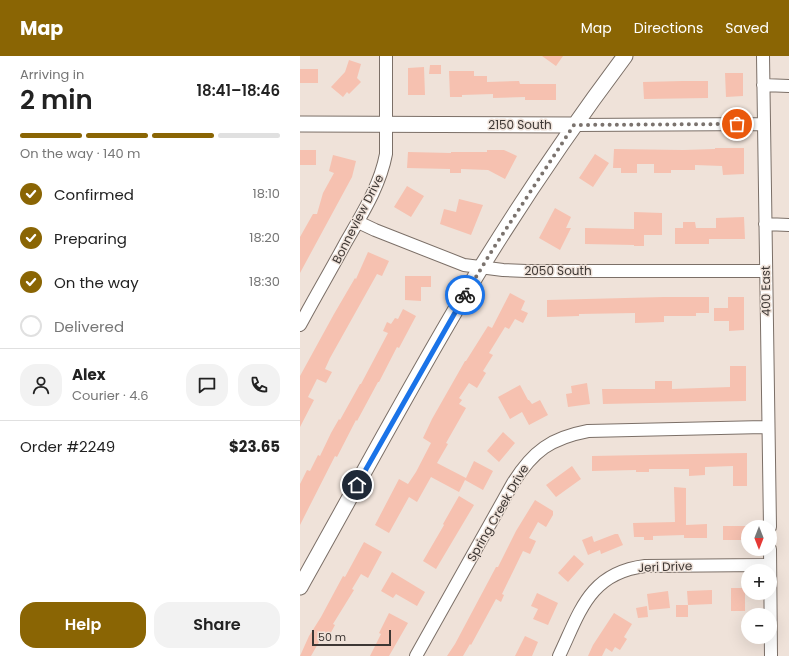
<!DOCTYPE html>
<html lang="en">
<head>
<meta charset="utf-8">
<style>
	:root { --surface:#fff; --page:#f2f2f2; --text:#222; --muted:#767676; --line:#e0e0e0; --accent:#8a6504 }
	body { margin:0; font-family:Poppins,sans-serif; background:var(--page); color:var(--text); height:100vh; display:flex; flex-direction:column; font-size:15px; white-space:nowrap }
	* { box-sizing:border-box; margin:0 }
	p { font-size:13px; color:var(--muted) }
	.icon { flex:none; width:22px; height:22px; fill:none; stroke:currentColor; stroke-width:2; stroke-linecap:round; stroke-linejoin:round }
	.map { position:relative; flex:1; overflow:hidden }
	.sheet { display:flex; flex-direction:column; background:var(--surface); width:300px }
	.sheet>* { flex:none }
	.needle { width:26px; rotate:180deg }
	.tools { position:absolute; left:441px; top:464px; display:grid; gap:8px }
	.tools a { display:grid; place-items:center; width:36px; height:36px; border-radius:50%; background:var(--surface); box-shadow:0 4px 16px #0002; font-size:20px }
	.scale { position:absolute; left:12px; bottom:10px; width:79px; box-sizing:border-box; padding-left:4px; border:2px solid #3d3734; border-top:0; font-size:11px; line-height:14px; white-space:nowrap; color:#3d3734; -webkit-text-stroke:3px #efe2d9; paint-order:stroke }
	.pin { position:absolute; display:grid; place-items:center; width:34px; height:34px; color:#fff; margin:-17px; border:2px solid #fff; border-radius:50%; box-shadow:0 1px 4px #0007 }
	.courier { position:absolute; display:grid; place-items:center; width:40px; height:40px; margin:-20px; border:3px solid #1a73e8; border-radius:50%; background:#fff; color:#222; box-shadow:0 1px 5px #0007 }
	.headline em { font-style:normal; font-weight:600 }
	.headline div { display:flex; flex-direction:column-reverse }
	.headline { display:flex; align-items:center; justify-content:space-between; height:68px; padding:0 20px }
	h1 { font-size:26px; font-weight:600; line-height:30px }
	.bar { display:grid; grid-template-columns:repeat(4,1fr); gap:6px 4px; align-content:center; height:48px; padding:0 20px }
	.bar i { height:5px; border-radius:3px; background:var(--line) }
	.bar .selected { background:var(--accent) }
	.bar p { grid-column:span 4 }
	.line { display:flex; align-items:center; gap:10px; padding:0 20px; border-top:1px solid var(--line) }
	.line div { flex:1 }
	.round { display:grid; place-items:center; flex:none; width:42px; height:42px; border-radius:16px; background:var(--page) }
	ol { padding:0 20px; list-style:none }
	li { display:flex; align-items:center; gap:12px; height:44px }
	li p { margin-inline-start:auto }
	li .icon { padding:4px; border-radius:50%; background:var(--accent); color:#fff; stroke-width:4 }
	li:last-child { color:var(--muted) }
	li i { width:22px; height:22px; border:2px solid var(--line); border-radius:50% }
	.button { display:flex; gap:8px; margin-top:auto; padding:8px 20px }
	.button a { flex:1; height:46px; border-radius:16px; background:var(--accent); color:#fff; font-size:16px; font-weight:600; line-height:46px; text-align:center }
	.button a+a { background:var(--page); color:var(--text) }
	header { display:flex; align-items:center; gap:24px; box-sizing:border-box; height:56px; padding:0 20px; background:var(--accent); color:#fff }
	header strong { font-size:19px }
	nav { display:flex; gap:22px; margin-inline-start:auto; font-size:14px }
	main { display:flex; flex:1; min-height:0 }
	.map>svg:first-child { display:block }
	.building { fill:#f6c1b0 }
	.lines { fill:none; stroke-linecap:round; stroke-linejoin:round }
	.minor-casing { stroke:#7b6f67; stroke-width:14 }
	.tertiary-casing { stroke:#7b6f67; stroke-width:17 }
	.minor { stroke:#fff; stroke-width:12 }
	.tertiary { stroke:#fff; stroke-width:15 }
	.done { stroke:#7b736e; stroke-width:4; stroke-dasharray:0 7.2 }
	.route { stroke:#1a73e8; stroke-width:5 }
	.labels { text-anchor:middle; stroke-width:3; stroke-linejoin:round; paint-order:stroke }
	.street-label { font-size:12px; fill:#3d3734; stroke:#efe2d9 }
</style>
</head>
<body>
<header>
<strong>Map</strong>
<nav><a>Map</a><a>Directions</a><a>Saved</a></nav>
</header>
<main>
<section class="sheet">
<div class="headline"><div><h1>2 min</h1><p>Arriving in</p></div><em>18:41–18:46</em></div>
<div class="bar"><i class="selected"></i><i class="selected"></i><i class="selected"></i><i></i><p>On the way · 140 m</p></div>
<ol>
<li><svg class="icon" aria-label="check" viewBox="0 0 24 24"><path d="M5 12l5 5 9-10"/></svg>Confirmed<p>18:10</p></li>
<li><svg class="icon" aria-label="check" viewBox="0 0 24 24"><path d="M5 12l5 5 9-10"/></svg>Preparing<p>18:20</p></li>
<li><svg class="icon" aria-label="check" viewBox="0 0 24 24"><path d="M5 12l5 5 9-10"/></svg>On the way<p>18:30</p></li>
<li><i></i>Delivered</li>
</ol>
<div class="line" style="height:72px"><a class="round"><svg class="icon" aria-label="person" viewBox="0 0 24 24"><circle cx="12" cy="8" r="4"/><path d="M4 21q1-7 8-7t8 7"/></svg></a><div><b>Alex</b><p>Courier · 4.6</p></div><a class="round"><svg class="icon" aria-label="chat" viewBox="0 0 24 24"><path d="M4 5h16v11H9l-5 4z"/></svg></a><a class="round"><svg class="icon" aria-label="phone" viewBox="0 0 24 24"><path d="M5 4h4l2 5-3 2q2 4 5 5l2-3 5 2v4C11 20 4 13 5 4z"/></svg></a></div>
<div class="line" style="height:52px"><div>Order #2249</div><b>$23.65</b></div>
<div class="button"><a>Help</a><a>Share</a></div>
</section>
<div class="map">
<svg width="489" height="600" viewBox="0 0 489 600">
	<rect width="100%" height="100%" fill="#efe2d9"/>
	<path class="building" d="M242,0H263L256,10Z
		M49,4L61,8L57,22L61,26L49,38L47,36L43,41L31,31L45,16Z
		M130,9H141V18H129Z
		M124,11L125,39H108V12Z
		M0,13H18V27H0Z
		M149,15H174V20H187V26L219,25L220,28H256V44H225V41L193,42V38L162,39V41H150Z
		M425,17H443V40L426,41Z
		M383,25H408V42L344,43L343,26Z
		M415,92H444V118L423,119L422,110L395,109V114H371V117H354V108H337V117H321V112H313L314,93L383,94L415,93Z
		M0,94H16V109H0Z
		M187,94H204L217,100L205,123L188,114L161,113V117H150V113L107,112L108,96L151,97V96H187Z
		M295,98L309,107L293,131L279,122Z
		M33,99L56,105L52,121L0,217V181L13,158H17L23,137L34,117L29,115Z
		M107,130L124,140L111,161L94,151Z
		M159,143L183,149L171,179L140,168L144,153L156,156Z
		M255,152L271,161L266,172H271L260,194L239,182Z
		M334,156L362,157V179H344V190H334V189L285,188V172L334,173Z
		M444,161L445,183H409V188H375V172H383V166H395L396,172H416V162Z
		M68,196L89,205L82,220L77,218L30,302L25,313L32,316L26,327L17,323L8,341L14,344L0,371V320L34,258L55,222L56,223Z
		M105,220H131V231H121V245L105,244Z
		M210,237L225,245L221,254L228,257L223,267L215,263L209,273L205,271L189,297L193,299L183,315L186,317L177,332L169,327L159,342L162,344L159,348L166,352L146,387L148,388L137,407L166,422L174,405L193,415L183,434L165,424L159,436L131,421L117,446L109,441L89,477L75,469L99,423L108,428L116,416L131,387L123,382L132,363L165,305H166L188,270L192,272Z
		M364,241H409V257H396V260H364V266L335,267V257L279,258V260L247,261V244Z
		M428,241H444V274L429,275V265H414V252H428Z
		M103,253L116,260L99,292L97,291L79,326H78L57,365L56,364L37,401L35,400L0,469V428L7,414L10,415L18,399L20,400L31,377L39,363L40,364L60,328H61L88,277L83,275L87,266L91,268L95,262L98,263Z
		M430,310H446V345L303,348L302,333H355V325H372V333L430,331Z
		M287,327L290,348L268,351L266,338L272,337L271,330Z
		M220,329L228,344H229L232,348L240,344L248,359L229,369L222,356L210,363L198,341Z
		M203,376L215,387L199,406L187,395Z
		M447,397V430H433V410L405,411V419L389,420V413H349V416H336V414L292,415V400Z
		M272,410L281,423L256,441L246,429Z
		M374,431L386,432V469L407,468V482H384V479L353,480V484H344V481H334L333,467L375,466Z
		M159,440L174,449L136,513L123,505L144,469L143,468Z
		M235,444L253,455V459L246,471L238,466L229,482L236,485L230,498L223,495L202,538L204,539L201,546L196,543L171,589L170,588L163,600H147L155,588L196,511H198L216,475Z
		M423,470H448V484H423Z
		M315,478H318L323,489L301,498L300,494L288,499L282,484L292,480L294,486Z
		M64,486L82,496L68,522L61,518L52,533L54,534L33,568L35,569L28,582L23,579L11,600H0L9,580L21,561L43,520L45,521Z
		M274,499L284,508L268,526L258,517Z
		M92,516L125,536L117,550L96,538L93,542L81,535Z
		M431,532H445V555H431Z
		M412,534V548L388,549L387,535Z
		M368,535L370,552L349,554L347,538Z
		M237,537L258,547L248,569L233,563L238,553L231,550Z
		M376,549H388V561H376Z
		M347,550L348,561L338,562L336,552Z
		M89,557L108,567L89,600H70L81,578L79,577Z
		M314,557L332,568L324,581L327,583L320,594L315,591L312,596L306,592L302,600H288L293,589Z
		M225,580L238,586L232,600H215Z"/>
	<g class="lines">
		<g class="minor-casing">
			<path id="minor" d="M463,0L470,471
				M463,29L489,30
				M275,69L464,68
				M58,166L75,174L164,209L203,214L226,215H466
				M465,168L489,169
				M0,269C15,241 31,214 46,186C62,158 80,130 86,98V0
				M470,493L471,600
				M116,600L213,427C233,395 251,382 288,375L468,371
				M259,600C280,556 289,517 345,510L470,509"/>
		</g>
		<g class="tertiary-casing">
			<path id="tertiary" d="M0,68L275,69
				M0,531C58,428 113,324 174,223C221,146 271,72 325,0"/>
		</g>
		<use href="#minor" class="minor"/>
		<use href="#tertiary" class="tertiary"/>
	</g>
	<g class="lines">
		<path class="done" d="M165,239L193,193L274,69L437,68"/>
		<path class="route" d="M57,429L165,239"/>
	</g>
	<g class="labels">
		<g class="street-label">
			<text x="220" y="73">2150 South</text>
			<text transform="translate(58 163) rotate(-63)" y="4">Bonneview Drive</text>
			<text x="258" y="219">2050 South</text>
			<text transform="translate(466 235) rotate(-91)" y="4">400 East</text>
			<text transform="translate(198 457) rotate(-60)" y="4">Spring Creek Drive</text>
			<text transform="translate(365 511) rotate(-2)" y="4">Jeri Drive</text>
		</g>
	</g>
</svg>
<div class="tools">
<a><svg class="needle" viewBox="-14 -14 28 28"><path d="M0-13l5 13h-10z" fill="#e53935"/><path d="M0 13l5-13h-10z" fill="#767676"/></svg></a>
<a>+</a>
<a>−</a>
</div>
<div class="scale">50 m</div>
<div class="pin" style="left:437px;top:68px;background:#ea580c"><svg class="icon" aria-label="bag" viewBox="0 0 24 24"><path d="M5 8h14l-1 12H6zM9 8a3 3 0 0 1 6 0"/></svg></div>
<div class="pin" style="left:57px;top:429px;background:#1f2937"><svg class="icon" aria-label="home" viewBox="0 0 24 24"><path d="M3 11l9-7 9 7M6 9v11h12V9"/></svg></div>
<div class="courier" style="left:165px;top:239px"><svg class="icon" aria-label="bike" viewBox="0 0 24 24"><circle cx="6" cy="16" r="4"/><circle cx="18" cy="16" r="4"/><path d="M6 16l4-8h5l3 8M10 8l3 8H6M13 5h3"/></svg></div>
</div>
</main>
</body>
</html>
